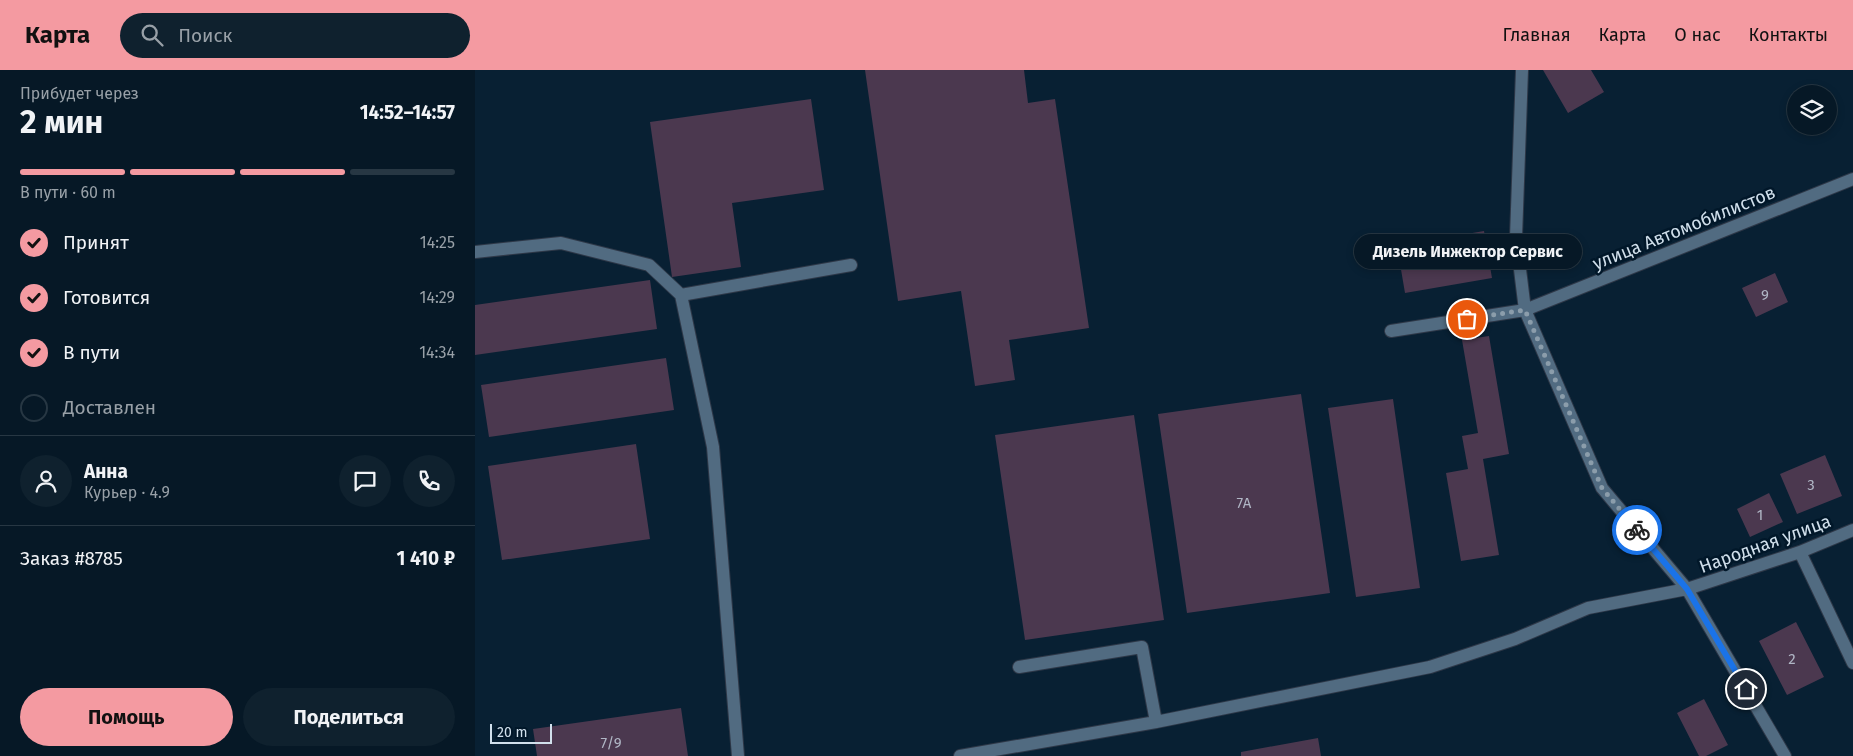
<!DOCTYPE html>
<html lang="ru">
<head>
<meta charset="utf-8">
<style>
	:root { --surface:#061826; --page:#0f212e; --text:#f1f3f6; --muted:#98a0a7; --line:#273743; --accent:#f49aa1 }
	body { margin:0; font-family:"Fira Sans",sans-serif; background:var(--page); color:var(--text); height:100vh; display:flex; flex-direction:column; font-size:19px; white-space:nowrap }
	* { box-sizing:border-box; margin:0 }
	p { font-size:16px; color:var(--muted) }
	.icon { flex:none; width:28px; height:28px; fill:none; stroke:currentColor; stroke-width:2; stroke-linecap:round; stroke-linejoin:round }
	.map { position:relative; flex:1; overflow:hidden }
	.details { display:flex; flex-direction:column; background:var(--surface); width:475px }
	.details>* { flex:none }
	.fabs { position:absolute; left:1312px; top:15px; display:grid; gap:10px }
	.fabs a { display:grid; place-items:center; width:50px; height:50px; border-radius:50%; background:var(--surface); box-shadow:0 2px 8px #0003,0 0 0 1px var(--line); font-size:25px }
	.scale { position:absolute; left:15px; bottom:12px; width:62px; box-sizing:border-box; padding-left:5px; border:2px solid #d1e0ec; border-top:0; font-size:14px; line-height:18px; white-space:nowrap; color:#d1e0ec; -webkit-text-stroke:4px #011729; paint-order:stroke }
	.pin { position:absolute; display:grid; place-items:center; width:42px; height:42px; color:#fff; margin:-21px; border:2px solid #fff; border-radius:50%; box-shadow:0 1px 5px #0007 }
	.courier { position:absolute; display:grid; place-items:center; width:50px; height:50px; margin:-25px; border:4px solid #1a73e8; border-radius:50%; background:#fff; color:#222; box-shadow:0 1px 6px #0007 }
	.bubble { position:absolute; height:35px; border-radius:18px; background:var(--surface); box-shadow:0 2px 8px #0003,0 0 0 1px var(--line); font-size:16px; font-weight:700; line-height:35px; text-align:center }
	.headline em { font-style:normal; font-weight:700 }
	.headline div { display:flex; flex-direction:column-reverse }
	.headline { display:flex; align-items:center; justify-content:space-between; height:85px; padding:0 20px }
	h1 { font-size:32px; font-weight:700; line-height:38px }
	.bar { display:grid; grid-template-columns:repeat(4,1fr); gap:8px 5px; align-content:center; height:60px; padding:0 20px }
	.bar i { height:6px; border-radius:4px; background:var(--line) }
	.bar .active { background:var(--accent) }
	.bar p { grid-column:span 4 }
	.line { display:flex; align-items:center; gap:12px; padding:0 20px; border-top:1px solid var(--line) }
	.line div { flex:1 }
	.round { display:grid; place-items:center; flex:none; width:52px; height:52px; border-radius:26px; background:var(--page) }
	ol { padding:0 20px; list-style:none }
	li { display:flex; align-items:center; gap:15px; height:55px }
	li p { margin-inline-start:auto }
	li .icon { padding:5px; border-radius:50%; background:var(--accent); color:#111; stroke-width:4 }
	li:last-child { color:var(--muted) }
	li i { width:28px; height:28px; border:2px solid var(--line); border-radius:50% }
	.button { display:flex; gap:10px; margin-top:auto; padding:10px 20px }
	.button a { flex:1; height:58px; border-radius:30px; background:var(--accent); color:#111; font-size:20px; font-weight:700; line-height:58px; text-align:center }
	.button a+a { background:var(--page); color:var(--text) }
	header { display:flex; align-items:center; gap:30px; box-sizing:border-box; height:70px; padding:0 25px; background:var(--accent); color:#111 }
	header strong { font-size:24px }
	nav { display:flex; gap:28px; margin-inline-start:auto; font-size:18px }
	.search { width:350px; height:45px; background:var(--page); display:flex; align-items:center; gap:12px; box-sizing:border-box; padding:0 18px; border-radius:28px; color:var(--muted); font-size:19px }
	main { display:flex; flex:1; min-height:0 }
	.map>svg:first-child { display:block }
	.building { fill:#4b384f }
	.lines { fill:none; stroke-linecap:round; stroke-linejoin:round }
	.minor-casing { stroke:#2e3848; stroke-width:14 }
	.minor { stroke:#516b81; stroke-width:12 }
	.done { stroke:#8b9dab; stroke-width:5; stroke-dasharray:0 9 }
	.route { stroke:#1a73e8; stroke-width:6 }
	.labels { text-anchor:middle; stroke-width:5; stroke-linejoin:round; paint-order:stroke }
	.number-label { font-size:15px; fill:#b0b6c5 }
	.street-label { font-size:18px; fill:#d1e0ec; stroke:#011729 }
</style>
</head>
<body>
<header>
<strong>Карта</strong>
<div class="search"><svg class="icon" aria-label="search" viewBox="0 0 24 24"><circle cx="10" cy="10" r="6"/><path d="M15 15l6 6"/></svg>Поиск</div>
<nav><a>Главная</a><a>Карта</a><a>О нас</a><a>Контакты</a></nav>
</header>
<main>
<section class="details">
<div class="headline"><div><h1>2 мин</h1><p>Прибудет через</p></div><em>14:52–14:57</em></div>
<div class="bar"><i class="active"></i><i class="active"></i><i class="active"></i><i></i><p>В пути · 60 m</p></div>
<ol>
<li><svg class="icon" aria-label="check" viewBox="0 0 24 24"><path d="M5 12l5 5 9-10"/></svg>Принят<p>14:25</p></li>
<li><svg class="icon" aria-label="check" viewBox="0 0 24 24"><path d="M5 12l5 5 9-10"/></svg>Готовится<p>14:29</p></li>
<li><svg class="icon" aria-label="check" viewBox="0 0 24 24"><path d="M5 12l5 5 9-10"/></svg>В пути<p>14:34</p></li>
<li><i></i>Доставлен</li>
</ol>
<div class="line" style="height:90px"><a class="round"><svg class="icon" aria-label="person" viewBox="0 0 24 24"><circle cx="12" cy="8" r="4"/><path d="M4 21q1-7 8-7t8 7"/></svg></a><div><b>Анна</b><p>Курьер · 4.9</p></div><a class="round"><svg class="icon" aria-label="chat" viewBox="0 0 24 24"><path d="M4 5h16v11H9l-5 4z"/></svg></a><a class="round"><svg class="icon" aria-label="phone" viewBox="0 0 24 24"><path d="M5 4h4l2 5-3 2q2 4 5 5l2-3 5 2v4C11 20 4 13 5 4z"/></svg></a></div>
<div class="line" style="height:65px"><div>Заказ #8785</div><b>1 410 ₽</b></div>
<div class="button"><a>Помощь</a><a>Поделиться</a></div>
</section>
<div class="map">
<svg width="1378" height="686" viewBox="0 0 1378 686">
	<rect width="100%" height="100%" fill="#082033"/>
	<path class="building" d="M390,0H549L553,33L580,29L614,258L534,270L540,310L500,316L486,221L423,231Z
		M1068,0H1116L1129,22L1093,43Z
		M336,29L349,120L257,133L266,197L197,207L175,52Z
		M1009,161L1017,208L930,223L922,176Z
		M1300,203L1313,232L1281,247L1267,218Z
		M175,210L182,259L0,285V235Z
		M1014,266L1034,384L1008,389L1024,485L986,491L971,403L993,399L987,366L1003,363L987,270Z
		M191,288L199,340L14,367L6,315Z
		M826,324L855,523L712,543L683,344Z
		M918,329L945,518L881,527L853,338Z
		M659,345L689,550L550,570L520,365Z
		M161,374L175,469L27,490L13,396Z
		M1350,385L1367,426L1322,444L1305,404Z
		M1294,423L1308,452L1275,467L1262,439Z
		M1321,552L1349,607L1312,625L1284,571Z
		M1229,629L1253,675L1231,686H1224L1202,643Z
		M206,638L213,686H62L58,659Z
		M843,668L846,686H766V682Z"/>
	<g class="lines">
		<g class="minor-casing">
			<path id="minor" d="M0,182L86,173L174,195L206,225
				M916,261L1050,240L1041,167L1047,0
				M1325,482L1378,593
				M544,597L667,577L681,652
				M263,686L238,377L206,225L376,195
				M485,686L681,652L955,597L1040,569L1113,538L1212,519L1325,482L1378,460
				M1310,686L1212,519L1127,418L1050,240L1378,109"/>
		</g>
		<use href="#minor" class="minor"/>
	</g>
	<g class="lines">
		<path class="done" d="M992,249L1050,240L1127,418L1162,460"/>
		<path class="route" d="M1162,460L1212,519L1271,619"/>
	</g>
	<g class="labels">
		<g class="number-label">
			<text x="1290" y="230">9</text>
			<text x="1336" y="420">3</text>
			<text x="769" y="438">7А</text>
			<text x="1285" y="450">1</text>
			<text x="1317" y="594">2</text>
			<text x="136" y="678">7/9</text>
		</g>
		<g class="street-label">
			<text transform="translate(1209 158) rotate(-22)" y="6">улица Автомобилистов</text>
			<text transform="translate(1290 474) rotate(-20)" y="6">Народная улица</text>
		</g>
	</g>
</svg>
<div class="fabs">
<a><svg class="icon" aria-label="layers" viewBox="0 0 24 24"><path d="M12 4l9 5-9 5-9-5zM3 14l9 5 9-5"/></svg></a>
</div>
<div class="scale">20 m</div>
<div class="pin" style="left:992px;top:249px;background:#ea580c"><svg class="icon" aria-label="bag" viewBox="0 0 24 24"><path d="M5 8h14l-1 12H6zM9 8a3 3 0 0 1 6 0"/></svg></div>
<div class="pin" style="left:1271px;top:619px;background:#1f2937"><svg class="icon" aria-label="home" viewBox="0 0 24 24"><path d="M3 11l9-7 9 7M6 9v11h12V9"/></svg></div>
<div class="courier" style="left:1162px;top:460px"><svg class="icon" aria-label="bike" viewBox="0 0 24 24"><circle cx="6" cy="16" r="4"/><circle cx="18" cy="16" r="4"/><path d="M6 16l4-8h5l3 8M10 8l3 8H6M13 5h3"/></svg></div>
<div class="bubble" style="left:879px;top:164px;width:228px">Дизель Инжектор Сервис</div>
</div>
</main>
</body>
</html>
